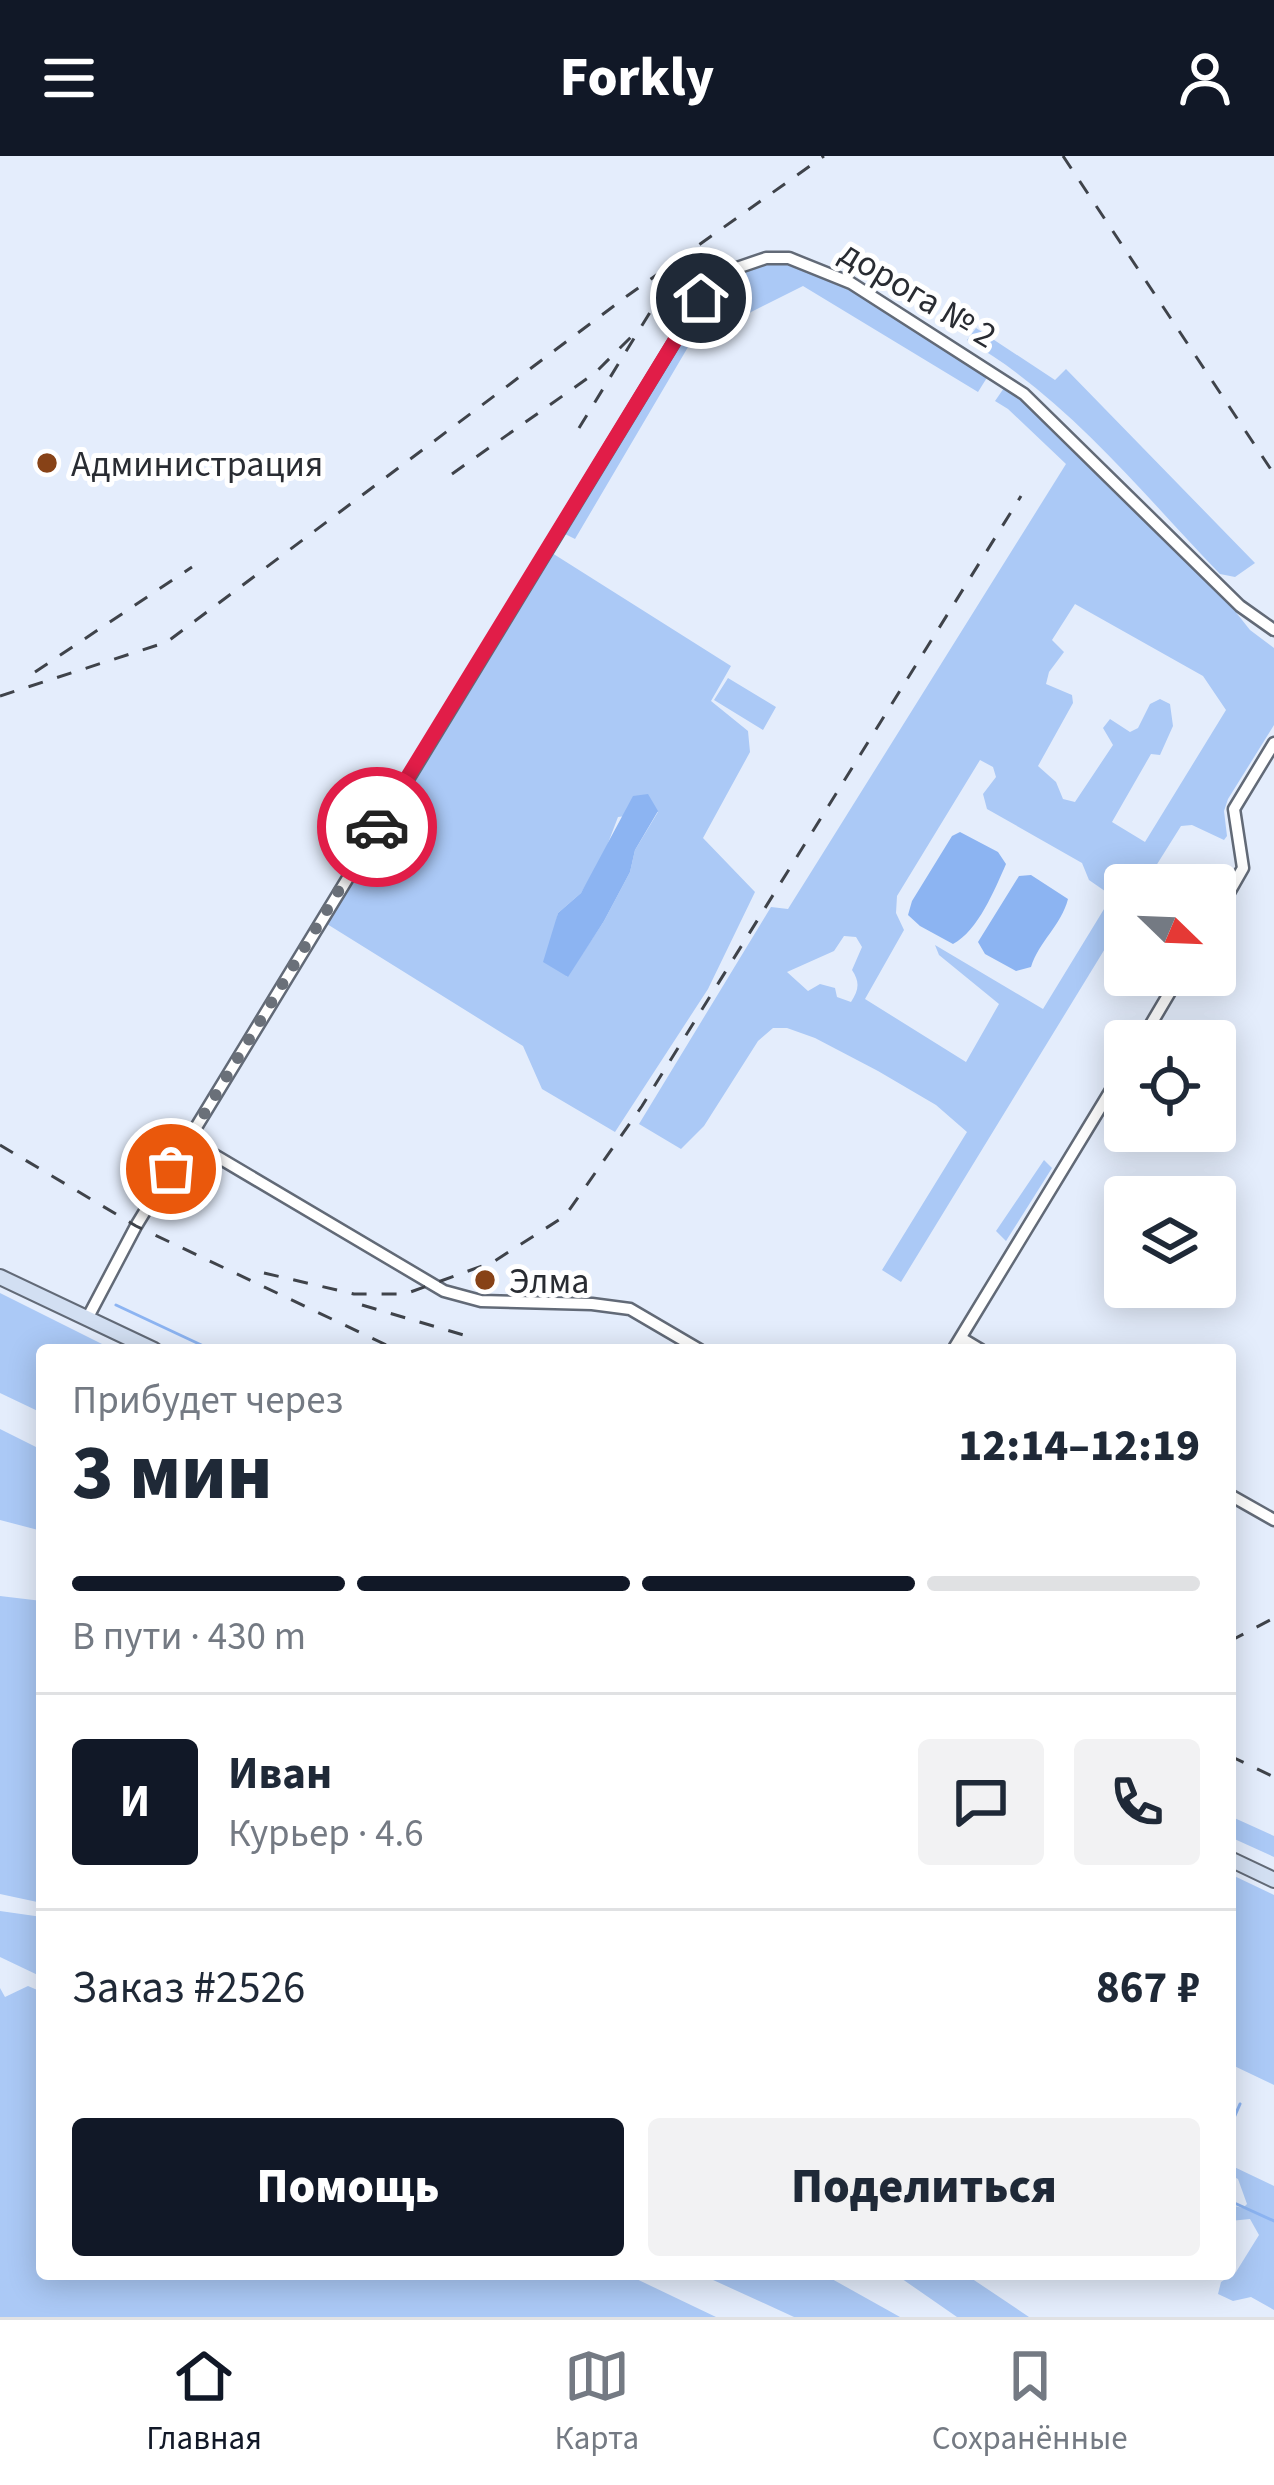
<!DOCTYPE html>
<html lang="ru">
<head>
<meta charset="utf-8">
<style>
	:root { --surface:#fff; --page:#f2f2f3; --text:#1f2937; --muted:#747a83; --line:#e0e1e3; --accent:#111827 }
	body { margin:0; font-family:"Source Sans 3",sans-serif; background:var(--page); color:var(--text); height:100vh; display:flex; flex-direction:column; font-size:45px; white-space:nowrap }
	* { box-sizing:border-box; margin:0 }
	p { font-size:39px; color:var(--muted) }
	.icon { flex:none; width:66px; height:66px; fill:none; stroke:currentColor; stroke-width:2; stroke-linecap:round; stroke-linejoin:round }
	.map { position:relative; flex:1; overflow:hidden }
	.details { position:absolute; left:36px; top:1188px; width:1200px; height:936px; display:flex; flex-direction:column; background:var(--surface); border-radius:12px; box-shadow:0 6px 30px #0003 }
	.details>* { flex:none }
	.needle { width:78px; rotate:113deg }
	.controls { position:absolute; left:1104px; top:708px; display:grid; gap:24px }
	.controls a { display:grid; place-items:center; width:132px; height:132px; border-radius:12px; background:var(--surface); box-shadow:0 6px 30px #0003; font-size:60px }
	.pin { position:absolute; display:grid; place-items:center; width:102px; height:102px; color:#fff; margin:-51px; border:6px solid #fff; border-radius:50%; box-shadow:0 3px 12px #0007 }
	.courier { position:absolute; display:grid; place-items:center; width:120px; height:120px; margin:-60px; border:9px solid #e11d48; border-radius:50%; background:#fff; color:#222; box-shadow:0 3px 15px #0007 }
	.headline em { font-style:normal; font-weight:800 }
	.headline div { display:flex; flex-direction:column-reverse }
	.headline { display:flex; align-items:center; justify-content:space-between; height:204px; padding:0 36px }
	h1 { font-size:78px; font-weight:800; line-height:90px }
	.bar { display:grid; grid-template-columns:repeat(4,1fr); gap:18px 12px; align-content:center; height:144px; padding:0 36px }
	.bar i { height:15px; border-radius:9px; background:var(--line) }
	.bar .current { background:var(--accent) }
	.bar p { grid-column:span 4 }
	.line { display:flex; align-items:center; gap:30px; padding:0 36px; border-top:3px solid var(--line) }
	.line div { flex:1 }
	.round { display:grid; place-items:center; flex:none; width:126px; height:126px; border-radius:12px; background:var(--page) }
	.button { display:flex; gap:24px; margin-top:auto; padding:24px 36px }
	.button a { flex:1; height:138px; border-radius:12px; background:var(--accent); color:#fff; font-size:48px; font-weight:800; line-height:138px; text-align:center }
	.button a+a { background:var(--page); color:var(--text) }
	header { display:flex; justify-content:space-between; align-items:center; height:156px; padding:0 36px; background:var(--accent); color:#fff; font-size:54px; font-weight:800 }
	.dock { display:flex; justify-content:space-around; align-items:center; height:168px; border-top:3px solid var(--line); background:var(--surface); font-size:33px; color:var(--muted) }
	.dock a { display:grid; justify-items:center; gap:6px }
	.dock .current { color:var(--accent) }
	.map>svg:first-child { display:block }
	.green { fill:#abc9f6; fill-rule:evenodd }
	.water { fill:#8cb4f2 }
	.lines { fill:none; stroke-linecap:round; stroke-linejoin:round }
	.stream { stroke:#8cb4f2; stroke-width:3 }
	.street-casing { stroke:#626a77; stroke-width:15 }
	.secondary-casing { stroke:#626a77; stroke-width:18 }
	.street { stroke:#fff; stroke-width:10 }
	.secondary { stroke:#d2dff2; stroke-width:14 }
	.rail { stroke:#3f434a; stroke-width:3; stroke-dasharray:15 15; stroke-linecap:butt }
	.done { stroke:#6a7079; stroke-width:12; stroke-dasharray:0 21.6 }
	.route { stroke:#e11d48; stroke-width:15 }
	.poi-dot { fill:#874217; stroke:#fff; stroke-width:4.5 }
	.labels { text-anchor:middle; stroke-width:10; stroke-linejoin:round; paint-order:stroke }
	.street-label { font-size:36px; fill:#292c32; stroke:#fff }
	.poi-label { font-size:36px; fill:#292c32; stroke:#fff; text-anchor:start }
</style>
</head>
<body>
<header><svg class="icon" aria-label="menu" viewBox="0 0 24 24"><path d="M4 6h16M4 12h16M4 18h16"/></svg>Forkly<svg class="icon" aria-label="person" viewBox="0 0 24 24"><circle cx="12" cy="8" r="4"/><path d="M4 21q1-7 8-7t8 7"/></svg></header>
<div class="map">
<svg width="1274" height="2161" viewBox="0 0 1274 2161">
	<rect width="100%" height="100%" fill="#e4edfc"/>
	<path class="green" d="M781,107C857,122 924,179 988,220L978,236L803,130L691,186L575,383L565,378L703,151C727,121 742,110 781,107Z
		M976,172L1055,224L1066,213L1255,407L1235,421L1220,418C1140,335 1066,241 967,184Z
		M1004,232L1026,245L1227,445L1250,474L1274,492V569L1228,643L1224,655L1227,680L1224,684L1192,669L1181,670L1144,729H1125V760L901,1126L882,1114L967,976L936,949L878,915L815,882L787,872H773L758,885L704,970L681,993L639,968L771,751L788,753L1066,308L1008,253L995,245ZM1075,448L1203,520L1226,554L1145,686L1112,666L1151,598L1160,599L1173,570L1170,548L1160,543L1150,548L1138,572L1130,576L1110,563L1103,572L1113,589L1075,646L1063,643L1056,626L1038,610L1073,547L1072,539L1046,528L1049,516L1064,496L1052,484ZM980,604L993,611L996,621L983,638L987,653L1082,707L1089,724L1112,740L1043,853L935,789L939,799L999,848L966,906L865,843L904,774L896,757L897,740ZM844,780L856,781L862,791L852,814C860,826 859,834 851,846L837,841L835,832L820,828L808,835L787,816L834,795Z
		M552,397L731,510L711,545L748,575L750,596L703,682L755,736L708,833L615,976L542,933L523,890L327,768ZM658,656L635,694L630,716L604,765L567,821L554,775L558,757L581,737L602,703L618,661Z
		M728,522L776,551L763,574L714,544Z
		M1044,1004L1052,1012L1006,1085L996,1075Z
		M0,1137L114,1194H42V1257L0,1237Z
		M0,1273L42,1294V1375L0,1364Z
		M0,1440L42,1445V1747L0,1738Z
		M1230,1660L1274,1680V1701L1230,1681Z
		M1230,1718L1274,1739V1929L1230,1908Z
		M0,1755L42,1761V1821L0,1801Z
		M28,1830L42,1836V2118H626L716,2161H0V1832L5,1841Z
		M1230,2009L1274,2030V2154L1251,2141L1233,2145L1218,2138L1221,2126L1236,2116L1259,2079L1250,2063L1230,2065V2049L1243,2052L1247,2048L1238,2023L1230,2019Z
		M700,2118H823L900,2161H794Z
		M895,2118H965L1029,2161H957Z"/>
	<path class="water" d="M648,638L658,655L635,694L630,716L604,765L568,821L543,806L558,757L581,737L633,640Z
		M960,676L998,696L1006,708C995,733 978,775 953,788L920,770L908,759L912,745L952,680Z
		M1031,719L1068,743C1061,770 1039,785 1031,811L1016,815L985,798L978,786L1019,720Z"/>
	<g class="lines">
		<path class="stream" d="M116,1149L212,1194
			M1230,1971L1240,1948
			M1230,2045L1274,2065"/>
		<g class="street-casing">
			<path id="street" d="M1215,761L1243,712L1234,653L1274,587
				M1141,885L1180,819
				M189,984L444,1135L481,1145L592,1148L630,1153L700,1194
				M87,1163L136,1070L701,142L731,114L766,102H789L851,127L1024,238L1240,450L1274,474
				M961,1182L981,1194
				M953,1194L1125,911
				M1230,1339L1274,1364"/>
		</g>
		<g class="secondary-casing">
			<path id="secondary" d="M0,1121L154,1194
				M1230,1703L1274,1724"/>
		</g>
		<use href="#street" class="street"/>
		<use href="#secondary" class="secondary"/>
		<path class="rail" d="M1063,0L1274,318
			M579,272L676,114
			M452,318L595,217L639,173
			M35,516L192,411
			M0,540L167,486L627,140L824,0
			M0,989L136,1070L397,1194
			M264,1117L354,1138H405L493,1106L565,1060L642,950L1021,340
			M362,1149L477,1183
			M1230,1485L1274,1462
			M1230,1600L1274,1621"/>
	</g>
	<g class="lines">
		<path class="done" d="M171,1013L377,671"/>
		<path class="route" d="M377,671L701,142"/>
	</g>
	<g class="poi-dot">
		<circle cx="47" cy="307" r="12"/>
		<circle cx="485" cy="1124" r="12"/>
	</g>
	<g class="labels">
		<g class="street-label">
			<text transform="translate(919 137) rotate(31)" y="13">дорога № 2</text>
		</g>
		<g class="poi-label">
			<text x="71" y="320">Администрация</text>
			<text x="509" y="1137">Элма</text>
		</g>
	</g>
</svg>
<div class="controls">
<a><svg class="needle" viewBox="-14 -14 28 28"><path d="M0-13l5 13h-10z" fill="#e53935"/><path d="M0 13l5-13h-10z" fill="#747a83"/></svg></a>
<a><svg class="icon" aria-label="locate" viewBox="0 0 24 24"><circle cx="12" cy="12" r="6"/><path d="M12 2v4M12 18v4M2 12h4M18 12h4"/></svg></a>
<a><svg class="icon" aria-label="layers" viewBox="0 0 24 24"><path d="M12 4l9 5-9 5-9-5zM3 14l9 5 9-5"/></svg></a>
</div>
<div class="pin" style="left:171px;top:1013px;background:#ea580c"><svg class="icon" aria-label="bag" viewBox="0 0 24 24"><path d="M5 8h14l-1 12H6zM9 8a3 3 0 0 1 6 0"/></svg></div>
<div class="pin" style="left:701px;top:142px;background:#1f2937"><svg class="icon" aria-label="home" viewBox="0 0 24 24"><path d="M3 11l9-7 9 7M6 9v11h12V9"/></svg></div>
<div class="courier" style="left:377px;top:671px"><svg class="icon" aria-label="car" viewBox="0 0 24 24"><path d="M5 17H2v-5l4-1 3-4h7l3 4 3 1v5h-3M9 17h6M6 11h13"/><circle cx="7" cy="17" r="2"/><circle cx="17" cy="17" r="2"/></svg></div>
<section class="details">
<div class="headline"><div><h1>3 мин</h1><p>Прибудет через</p></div><em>12:14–12:19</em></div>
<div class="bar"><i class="current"></i><i class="current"></i><i class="current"></i><i></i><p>В пути · 430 m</p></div>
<div class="line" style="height:216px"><b class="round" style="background:var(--accent);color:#fff">И</b><div><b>Иван</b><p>Курьер · 4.6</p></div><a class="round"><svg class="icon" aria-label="chat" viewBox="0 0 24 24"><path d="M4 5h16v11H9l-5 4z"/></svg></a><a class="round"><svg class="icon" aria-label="phone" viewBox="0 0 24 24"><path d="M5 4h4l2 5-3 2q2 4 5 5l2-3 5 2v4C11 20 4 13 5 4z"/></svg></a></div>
<div class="line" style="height:156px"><div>Заказ #2526</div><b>867 ₽</b></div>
<div class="button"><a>Помощь</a><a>Поделиться</a></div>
</section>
</div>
<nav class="dock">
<a class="current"><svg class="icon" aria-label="home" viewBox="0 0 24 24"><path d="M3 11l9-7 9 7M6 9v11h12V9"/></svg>Главная</a>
<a><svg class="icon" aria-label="map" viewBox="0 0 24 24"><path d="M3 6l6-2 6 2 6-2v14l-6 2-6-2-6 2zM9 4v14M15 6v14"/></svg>Карта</a>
<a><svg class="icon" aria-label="saved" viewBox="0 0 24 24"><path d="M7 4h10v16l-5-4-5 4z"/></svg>Сохранённые</a>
</nav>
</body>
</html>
